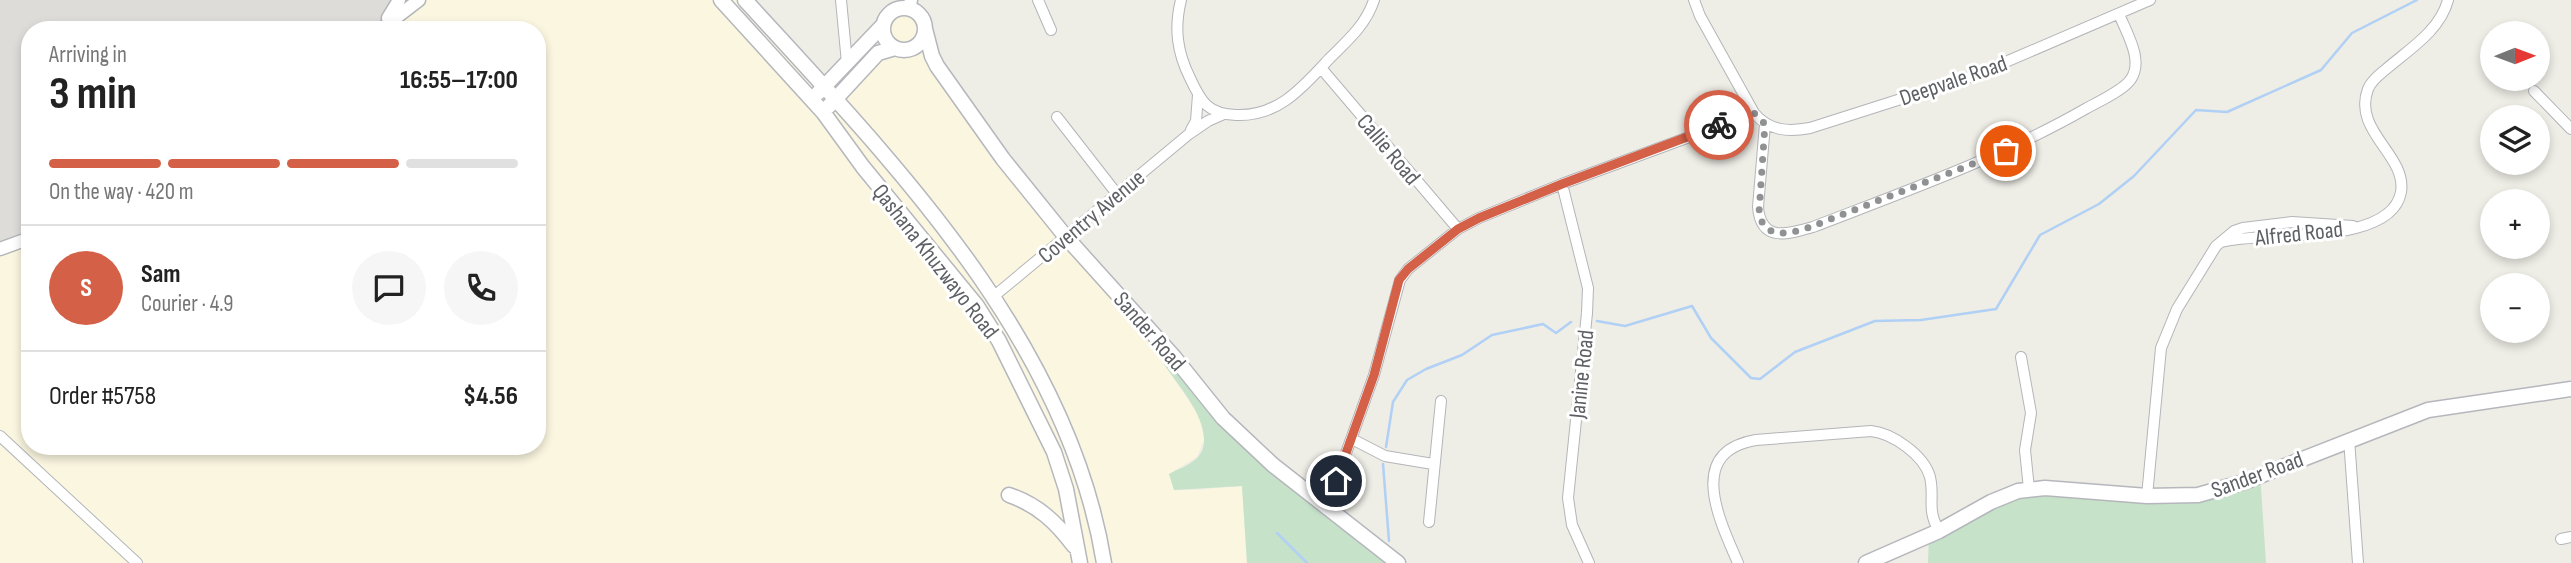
<!DOCTYPE html>
<html lang="en">
<head>
<meta charset="utf-8">
<style>
	:root { --surface:#fff; --page:#f6f6f6; --text:#222; --muted:#767676; --line:#e0e0e0; --accent:#d46047 }
	body { margin:0; font-family:"Sofia Sans Condensed",sans-serif; background:var(--page); color:var(--text); height:100vh; display:flex; flex-direction:column; font-size:26px; white-space:nowrap }
	* { box-sizing:border-box; margin:0 }
	p { font-size:23px; color:var(--muted) }
	.icon { flex:none; width:38px; height:38px; fill:none; stroke:currentColor; stroke-width:2; stroke-linecap:round; stroke-linejoin:round }
	.map { position:relative; flex:1; overflow:hidden }
	.sheet { position:absolute; left:21px; top:21px; width:525px; height:434px; display:flex; flex-direction:column; background:var(--surface); border-radius:28px; box-shadow:0 4px 10px #0003 }
	.sheet>* { flex:none }
	.needle { width:46px; rotate:89deg }
	.tools { position:absolute; left:2480px; top:21px; display:grid; gap:14px }
	.tools a { display:grid; place-items:center; width:70px; height:70px; border-radius:50%; background:var(--surface); box-shadow:0 4px 10px #0003; font-size:35px }
	.pin { position:absolute; display:grid; place-items:center; width:60px; height:60px; color:#fff; margin:-30px; border:4px solid #fff; border-radius:50%; box-shadow:0 2px 7px #0007 }
	.courier { position:absolute; display:grid; place-items:center; width:70px; height:70px; margin:-35px; border:5px solid #d46047; border-radius:50%; background:#fff; color:#222; box-shadow:0 2px 9px #0007 }
	.head em { font-style:normal; font-weight:700 }
	.head div { display:flex; flex-direction:column-reverse }
	.head { display:flex; align-items:center; justify-content:space-between; height:119px; padding:0 28px }
	h1 { font-size:46px; font-weight:700; line-height:52px }
	.bar { display:grid; grid-template-columns:repeat(4,1fr); gap:10px 7px; align-content:center; height:84px; padding:0 28px }
	.bar i { height:9px; border-radius:5px; background:var(--line) }
	.bar .current { background:var(--accent) }
	.bar p { grid-column:span 4 }
	.line { display:flex; align-items:center; gap:18px; padding:0 28px; border-top:2px solid var(--line) }
	.line div { flex:1 }
	.round { display:grid; place-items:center; flex:none; width:74px; height:74px; border-radius:37px; background:var(--page) }
	.map>svg:first-child { display:block }
	.commercial { fill:#faf6e0 }
	.industrial { fill:#dddcd8 }
	.green { fill:#c6e2c9 }
	.lines { fill:none; stroke-linecap:round; stroke-linejoin:round }
	.stream { stroke:#b0d0f5; stroke-width:2.5 }
	.minor-casing { stroke:#b3b5b9; stroke-width:12 }
	.tertiary-casing { stroke:#b3b5b9; stroke-width:15 }
	.secondary-casing { stroke:#b5b7bc; stroke-width:17 }
	.minor { stroke:#fff; stroke-width:10 }
	.tertiary { stroke:#fff; stroke-width:12 }
	.secondary { stroke:#fff; stroke-width:14 }
	.done { stroke:#909192; stroke-width:7; stroke-dasharray:0 12.6 }
	.route { stroke:#d46047; stroke-width:9 }
	.labels { text-anchor:middle; stroke-width:6; stroke-linejoin:round; paint-order:stroke }
	.street-label { font-size:23px; fill:#5e6065; stroke:#fff }
</style>
</head>
<body>
<div class="map">
<svg width="2571" height="563" viewBox="0 0 2571 563">
	<rect width="100%" height="100%" fill="#eeede6"/>
	<path class="commercial" d="M399,0H744L823,87L905,0L911,7L938,68L1003,159L1174,357L1163,363L1200,417L1204,440L1197,457L1169,474L1174,490H1193L1242,486L1247,563H0V248L30,237V446H537V30H379Z"/>
	<path class="industrial" d="M0,0H399L379,30H30V237L0,248Z"/>
	<path class="green" d="M1174,357L1224,417L1398,563H1247L1242,486L1174,490L1169,474C1178,469 1191,465 1198,457C1220,431 1177,384 1163,363Z
		M2260,474L2266,563H1928L1929,535L2017,491L2171,497Z"/>
	<g class="lines">
		<path class="stream" d="M1597,321L1625,326L1692,306L1711,338L1751,378L1760,379L1795,352L1875,321L1921,320L1996,309L2040,235L2099,204L2134,176L2196,110L2227,112L2321,70L2352,33L2417,0
			M1386,447L1393,402L1407,380L1426,369L1462,355L1492,335L1543,324L1556,333L1571,322
			M1383,464L1389,541
			M1277,533L1307,563"/>
		<g class="minor-casing">
			<path id="minor" d="M841,0L847,63
				M1038,0L1051,30
				M1181,0C1174,28 1177,52 1190,78C1201,102 1208,114 1236,115C1278,117 1303,87 1329,59C1347,41 1366,25 1374,0
				M1694,0L1700,16L1754,113C1769,131 1788,132 1810,128L1973,76L2150,0
				M1321,68L1458,229
				M2534,91L2571,129
				M1057,117L1117,194
				M1765,124L1758,207C1761,243 1788,234 1813,227C1906,191 2000,158 2087,108C2098,102 2124,90 2131,79C2144,60 2126,32 2119,14
				M1191,130L1196,121L1198,95
				M1562,184L1588,288L1587,313L1568,498L1572,525L1589,563
				M2221,242C2260,230 2391,248 2401,192C2407,155 2352,131 2368,89C2371,81 2379,75 2385,70C2408,50 2440,31 2448,0
				M993,297L1189,134L1208,121L1224,114
				M2021,357L2031,413L2025,450L2029,489
				M0,436L137,563
				M1352,439L1385,456L1433,464
				M2349,439L2358,563
				M2147,496L2161,348L2177,309L2216,246L2234,231L2243,228L2292,222L2353,226
				M1326,509L1374,375L1400,280L1408,269L1458,229L1479,218L1562,184L1754,113
				M1429,522L1441,401
				M2561,539L2571,537
				M1738,563C1720,521 1685,452 1756,440L1871,431C1892,433 1924,455 1930,477C1935,499 1926,508 1939,531"/>
		</g>
		<g class="tertiary-casing">
			<path id="tertiary" d="M909,8L911,0
				M388,18L399,0
				M380,30L419,0
				M0,249L30,238"/>
		</g>
		<g class="secondary-casing">
			<path id="secondary" d="M721,0L823,112L863,167L977,306L999,341L1054,452L1066,489L1080,563
				M745,0C892,161 1068,339 1104,563
				M883 29a21 21 0 1 1 42 0a21 21 0 1 1-42 0Z
				M925,29L932,56L937,66L1003,159L1066,237L1174,357L1223,418L1273,465L1398,563
				M818,93L883,25
				M829,106L878,53L895,48
				M1009,495C1038,505 1056,522 1074,546
				M1866,563L1939,531L1991,502L2018,491L2045,488L2147,496L2198,495L2244,482L2428,410L2571,389"/>
		</g>
		<use href="#minor" class="minor"/>
		<use href="#tertiary" class="tertiary"/>
		<use href="#secondary" class="secondary"/>
	</g>
	<g class="lines">
		<path class="done" d="M1719,125L1754,113L1765,124L1759,213C1765,242 1793,233 1813,226L2006,151"/>
		<path class="route" d="M1336,481L1374,375L1399,280L1408,269L1458,229L1479,218L1562,184L1719,125"/>
	</g>
	<g class="labels">
		<g class="street-label">
			<text transform="translate(1953 80) rotate(-19)" y="8">Deepvale Road</text>
			<text transform="translate(1389 149) rotate(50)" y="8">Callie Road</text>
			<text transform="translate(1091 216) rotate(-40)" y="8">Coventry Avenue</text>
			<text transform="translate(2299 233) rotate(-6)" y="8">Alfred Road</text>
			<text transform="translate(936 261) rotate(52)" y="8">Qashana Khuzwayo Road</text>
			<text transform="translate(1150 331) rotate(49)" y="8">Sander Road</text>
			<text transform="translate(1581 374) rotate(-84)" y="8">Janine Road</text>
			<text transform="translate(2257 474) rotate(-20)" y="8">Sander Road</text>
		</g>
	</g>
</svg>
<div class="tools">
<a><svg class="needle" viewBox="-14 -14 28 28"><path d="M0-13l5 13h-10z" fill="#e53935"/><path d="M0 13l5-13h-10z" fill="#767676"/></svg></a>
<a><svg class="icon" aria-label="layers" viewBox="0 0 24 24"><path d="M12 4l9 5-9 5-9-5zM3 14l9 5 9-5"/></svg></a>
<a>+</a>
<a>−</a>
</div>
<div class="pin" style="left:2006px;top:151px;background:#ea580c"><svg class="icon" aria-label="bag" viewBox="0 0 24 24"><path d="M5 8h14l-1 12H6zM9 8a3 3 0 0 1 6 0"/></svg></div>
<div class="pin" style="left:1336px;top:481px;background:#1f2937"><svg class="icon" aria-label="home" viewBox="0 0 24 24"><path d="M3 11l9-7 9 7M6 9v11h12V9"/></svg></div>
<div class="courier" style="left:1719px;top:125px"><svg class="icon" aria-label="bike" viewBox="0 0 24 24"><circle cx="6" cy="16" r="4"/><circle cx="18" cy="16" r="4"/><path d="M6 16l4-8h5l3 8M10 8l3 8H6M13 5h3"/></svg></div>
<section class="sheet">
<div class="head"><div><h1>3 min</h1><p>Arriving in</p></div><em>16:55–17:00</em></div>
<div class="bar"><i class="current"></i><i class="current"></i><i class="current"></i><i></i><p>On the way · 420 m</p></div>
<div class="line" style="height:126px"><b class="round" style="background:var(--accent);color:#fff">S</b><div><b>Sam</b><p>Courier · 4.9</p></div><a class="round"><svg class="icon" aria-label="chat" viewBox="0 0 24 24"><path d="M4 5h16v11H9l-5 4z"/></svg></a><a class="round"><svg class="icon" aria-label="phone" viewBox="0 0 24 24"><path d="M5 4h4l2 5-3 2q2 4 5 5l2-3 5 2v4C11 20 4 13 5 4z"/></svg></a></div>
<div class="line" style="height:91px"><div>Order #5758</div><b>$4.56</b></div>
</section>
</div>
</body>
</html>
